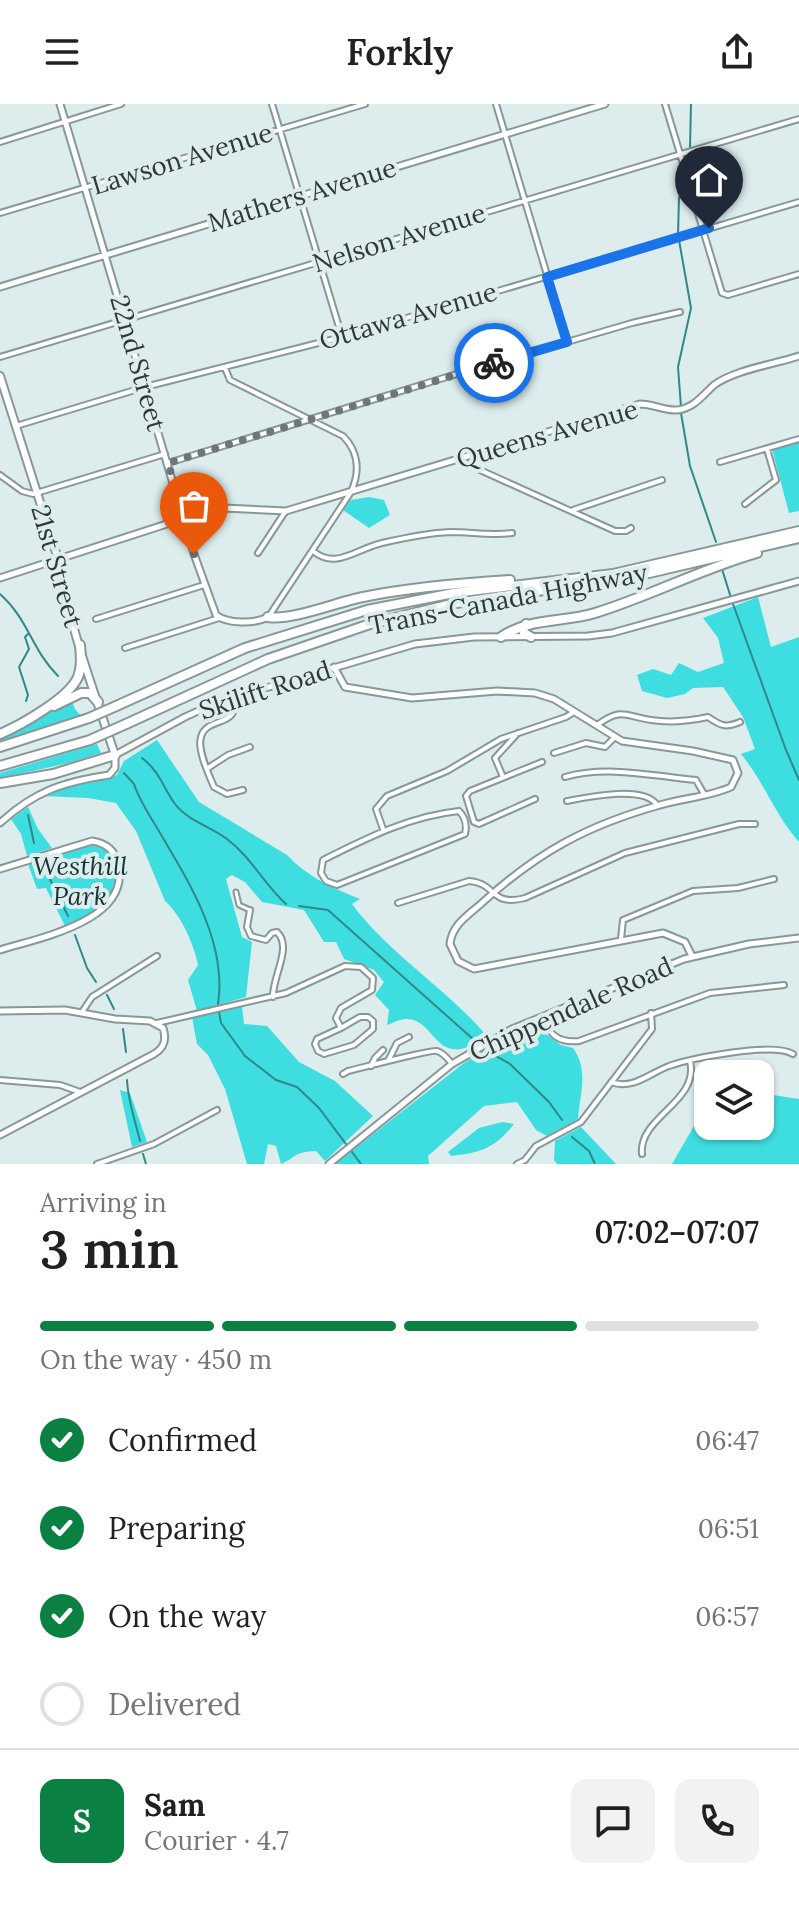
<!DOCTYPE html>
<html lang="en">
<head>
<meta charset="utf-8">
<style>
	:root { --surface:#fff; --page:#f2f2f2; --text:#202124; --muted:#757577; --line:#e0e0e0; --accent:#0b8043 }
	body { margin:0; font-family:Lora,serif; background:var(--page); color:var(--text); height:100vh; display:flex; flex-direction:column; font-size:30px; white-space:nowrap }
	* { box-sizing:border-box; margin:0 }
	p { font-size:26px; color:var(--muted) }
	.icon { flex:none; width:44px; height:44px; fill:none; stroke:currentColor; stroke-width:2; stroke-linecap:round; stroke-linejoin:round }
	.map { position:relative; height:1060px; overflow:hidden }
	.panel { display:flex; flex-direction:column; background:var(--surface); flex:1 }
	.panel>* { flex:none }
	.fabs { position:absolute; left:694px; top:956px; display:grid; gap:16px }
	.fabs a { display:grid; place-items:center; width:80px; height:80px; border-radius:16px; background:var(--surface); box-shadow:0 2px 6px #0004; font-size:40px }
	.pin { position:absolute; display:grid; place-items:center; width:68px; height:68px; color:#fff; margin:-82px -34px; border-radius:50% 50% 50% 0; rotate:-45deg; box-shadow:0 0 8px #0007 }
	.pin .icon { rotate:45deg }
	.courier { position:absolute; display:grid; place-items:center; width:80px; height:80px; margin:-40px; border:6px solid #1a73e8; border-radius:50%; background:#fff; color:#222; box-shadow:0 2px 10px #0007 }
	.head em { font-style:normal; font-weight:600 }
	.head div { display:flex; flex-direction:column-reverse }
	.head { display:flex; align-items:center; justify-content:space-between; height:136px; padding:0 40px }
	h1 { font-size:52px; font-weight:600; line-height:60px }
	.bar { display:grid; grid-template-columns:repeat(4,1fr); gap:12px 8px; align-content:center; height:96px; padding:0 40px }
	.bar i { height:10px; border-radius:6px; background:var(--line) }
	.bar .selected { background:var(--accent) }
	.bar p { grid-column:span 4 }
	.line { display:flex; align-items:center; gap:20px; padding:0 40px; border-top:2px solid var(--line) }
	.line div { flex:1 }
	.round { display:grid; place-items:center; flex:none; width:84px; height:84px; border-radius:16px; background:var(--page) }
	ol { padding:0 40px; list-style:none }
	li { display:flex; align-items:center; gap:24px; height:88px }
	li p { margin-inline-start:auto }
	li .icon { padding:8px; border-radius:50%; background:var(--accent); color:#fff; stroke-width:4 }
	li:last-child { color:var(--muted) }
	li i { width:44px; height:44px; border:4px solid var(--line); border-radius:50% }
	header { display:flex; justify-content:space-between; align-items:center; height:104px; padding:0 40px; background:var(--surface); font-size:36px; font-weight:600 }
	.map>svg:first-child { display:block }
	.green { fill:#3edddf }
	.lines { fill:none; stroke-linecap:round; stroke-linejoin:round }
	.stream { stroke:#308889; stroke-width:2 }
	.pedestrian-casing { stroke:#889797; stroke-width:7 }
	.minor-casing { stroke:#889797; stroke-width:8 }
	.tertiary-casing { stroke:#889797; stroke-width:9 }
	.secondary-casing { stroke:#889797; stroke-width:10 }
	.motorway-casing { stroke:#889797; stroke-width:12 }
	.pedestrian { stroke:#fff; stroke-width:3 }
	.minor { stroke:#fff; stroke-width:4 }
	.tertiary { stroke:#fff; stroke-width:5 }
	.secondary { stroke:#fff; stroke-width:6 }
	.motorway { stroke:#fff; stroke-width:8 }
	.motorway-bridge-casing { stroke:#889797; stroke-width:12; stroke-linecap:butt }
	.motorway-bridge { stroke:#fff; stroke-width:8 }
	.done { stroke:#6d7777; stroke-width:8; stroke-dasharray:0 14.4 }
	.route { stroke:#1a73e8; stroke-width:10 }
	.labels { text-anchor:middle; stroke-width:8; stroke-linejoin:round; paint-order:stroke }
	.street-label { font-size:26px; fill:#313838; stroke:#ddeded }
	.park-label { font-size:26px; font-style:italic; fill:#193333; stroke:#ddeded }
</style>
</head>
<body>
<header><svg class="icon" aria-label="menu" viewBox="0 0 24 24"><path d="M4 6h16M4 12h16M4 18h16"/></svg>Forkly<svg class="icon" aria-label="share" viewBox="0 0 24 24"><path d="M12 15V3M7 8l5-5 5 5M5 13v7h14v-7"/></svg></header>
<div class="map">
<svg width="799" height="1060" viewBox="0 0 799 1060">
	<rect width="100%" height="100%" fill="#ddeded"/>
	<path class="green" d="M799,337V407L789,409L772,345Z
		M369,393L384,396L390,411L369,424L343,406L351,396Z
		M758,493L771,543L799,533V738C775,711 764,678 741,650L755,645L743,613L723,583L693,584L685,590L667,594L642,587L637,571L653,565L671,571L679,559L698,568L724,559L718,534L703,514Z
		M72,597L75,605L81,612L36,630L0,639V632Z
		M157,636L199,698L287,751C306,772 334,785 360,795L352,800C390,851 446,884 487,932C434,970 438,915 406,915C400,915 393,919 387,921L389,906L375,891L384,878L374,866L344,855L336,838H324L304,806L262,798L245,778L232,771L226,775L242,833L252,838L246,893L197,907L188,876L198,861C194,840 181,811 165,797L136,727L116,699L88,694L43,692L58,684L117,671L124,657Z
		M97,640L101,649L69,659L0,674V669Z
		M28,703L38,725L52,744L27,752L21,730L11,715Z
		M85,742C120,738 122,779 103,800C92,810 78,816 65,822L46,784L37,785L28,760Z
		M242,902L244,920L267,922L299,958L335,977L373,1012L325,1057L316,1047C293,1048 297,1053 281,1060L276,1042L268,1040L264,1060H247L225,985L208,951L197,940L192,913Z
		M535,922L561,941L573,944C589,966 580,989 578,1015L547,1032L536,1026L517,998L484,1002L428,1052L429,1060H335L464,959L491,942Z
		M120,986L130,989L147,1038L132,1043Z
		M766,990L799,995V1060H672L702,1008L708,1011V1022H760V993Z
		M502,1018L514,1020C495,1044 482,1049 451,1052L448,1048L479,1024Z
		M581,1023L616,1060H557L554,1056L555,1037Z"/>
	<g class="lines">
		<path class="stream" d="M690,44L691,0
			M688,57L690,50
			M678,131L679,94L684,75
			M679,136L691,204L678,263L681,303
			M681,309L690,362L716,438
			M722,465L731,494
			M0,490C29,516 31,545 58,572
			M733,500L786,646L799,676
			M26,597L28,591L19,563L29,545L25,533L28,530
			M142,654C161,669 162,682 175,700C188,717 210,722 227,735C251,753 264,780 286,800
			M124,669L134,680C140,699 153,716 163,734C192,783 227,841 218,900
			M28,711L34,739
			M43,761L68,812
			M299,802L328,806L474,936
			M75,831L87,864L96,878
			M107,891L114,905
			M219,908L221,919L245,952L276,976L297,983L319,1004L361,1060
			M123,925L126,948
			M485,946L510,960L549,998L562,1016
			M127,976C128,997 135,1016 140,1037
			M572,1033L589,1047L595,1060
			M143,1050L146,1060"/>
		<g class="pedestrian-casing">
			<path id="pedestrian" d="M236,788L239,801L250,806"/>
		</g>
		<g class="minor-casing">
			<path id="minor" d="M272,0L342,233
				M496,0L567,238
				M665,0L722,189L728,191L799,170
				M0,38L121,0
				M0,109L365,0
				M0,253L799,15
				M225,264L230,276L343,332C359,348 360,368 351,388L269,512
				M16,322L145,283L342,233L799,98
				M458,356L615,427H626L631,424
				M720,358L799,335
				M168,359L450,272L632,219L680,208
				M0,371L22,387L33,390L165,350
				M745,400L776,376L767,345
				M573,406L662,376
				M313,447C336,466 356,445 382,439C404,434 427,429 450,428C471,428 492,432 512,429
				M258,449L285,408
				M96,515L204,481
				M125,544L219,514
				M233,593C242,624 206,612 201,633C197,646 209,671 214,683L227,690L243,686
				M597,621C622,603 624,612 651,616C670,619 689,617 708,613C721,622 726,624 740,618
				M554,649L586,639L605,643L614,634
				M208,664L228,651L250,643
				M503,673L495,654L518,629
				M565,673C607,661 653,672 696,676L704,690
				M535,695L479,720L474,718L466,692L470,687L542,658
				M567,697C588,693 644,681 657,701
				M459,707C466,714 467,721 465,730L337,781L326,777L321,769L323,756C367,734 410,712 459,707Z
				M383,725L376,705L387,692L447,667L501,635L566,613L574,608
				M398,799L469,777C497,779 490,803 525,794L625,749L739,720H755
				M250,806L247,823L251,832L266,836L272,829L277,828C293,843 272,873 273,893
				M621,835L623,816L693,787L738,784L774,775
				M82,908L92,893L157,852
				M542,913C550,931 558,939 579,937L710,889L784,881
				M157,919L286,889L345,862L361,863L373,874L372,886L341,904L336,914L341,924L360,913H368L373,917V925L354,941L324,950L318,947L315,940L317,935L341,924
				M388,957L397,939L409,933
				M371,962L375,954L383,946
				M343,970L348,967C361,964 432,945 437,947C444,949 448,955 452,960
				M0,976L60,981L80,988
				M611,978C633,986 648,970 669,962C692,954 773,938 793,950
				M642,1050C638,1013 700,998 690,957
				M97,1060L154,1040L217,1006
				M517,1060L525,1056L536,1042L581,1018L652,925L651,909"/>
		</g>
		<g class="tertiary-casing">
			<path id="tertiary" d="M60,0L194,450L216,511C227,520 255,520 268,513
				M0,183L605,0
				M0,474L210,406L224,404L286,407L640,300C653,300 665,307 677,306C693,305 703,291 714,281C734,266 775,260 799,252
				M334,563L345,583L412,594L497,587L535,589L554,595L622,637L693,647L733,656L738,669L731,683C709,693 683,694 660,701C588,721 538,748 483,798C469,811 452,820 450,840L458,857L474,865L663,829L685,838L692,852
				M0,719C35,687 63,678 109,671L115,664V651L185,613L218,598L415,540L474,533L588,532L612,529L799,477
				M0,765L92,737C105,739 115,746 118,760C132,817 38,834 0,846
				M0,907L65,906L115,915L150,917L163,924C167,936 164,944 154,950L0,1031
				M329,1060L452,960L512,925L684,855L749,840L799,834"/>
		</g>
		<g class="secondary-casing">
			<path id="secondary" d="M0,272L58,455C69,522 94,587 115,651"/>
		</g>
		<g class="motorway-casing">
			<path id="motorway" d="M268,513C292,517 337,498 363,493C412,483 461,479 510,476
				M526,520L523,524L524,529L531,533
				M501,533C531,513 562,519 595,509C650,492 701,465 757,449
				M54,602L81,589H90L98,598
				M114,603L245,544L367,506L454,489L613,470L799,427
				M126,620L268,555L370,520L456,499L632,473L799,434
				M0,630C21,621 69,594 78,573C82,563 81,552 80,541
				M0,643L89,614
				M0,662L90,636
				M0,679L53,670L115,651"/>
		</g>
		<use href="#pedestrian" class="pedestrian"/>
		<use href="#minor" class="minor"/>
		<use href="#tertiary" class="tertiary"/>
		<use href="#secondary" class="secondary"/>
		<use href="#motorway" class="motorway"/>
		<g class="motorway-bridge-casing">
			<path id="motorway-bridge" d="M89,614L114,603
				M90,636L126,620"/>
		</g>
		<use href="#motorway-bridge" class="motorway-bridge"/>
	</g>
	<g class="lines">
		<path class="done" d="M194,450L168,359L494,259"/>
		<path class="route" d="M494,259L567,238L547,173L709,124"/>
	</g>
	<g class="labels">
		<g class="street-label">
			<text transform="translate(182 55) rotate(-17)" y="9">Lawson Avenue</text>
			<text transform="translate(302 91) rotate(-17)" y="9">Mathers Avenue</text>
			<text transform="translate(399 134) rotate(-17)" y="9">Nelson Avenue</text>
			<text transform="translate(408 212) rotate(-16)" y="9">Ottawa Avenue</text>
			<text transform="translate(138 259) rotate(74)" y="9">22nd Street</text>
			<text transform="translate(547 330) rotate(-16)" y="9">Queens Avenue</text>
			<text transform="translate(57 462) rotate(74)" y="9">21st Street</text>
			<text transform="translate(508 495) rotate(-11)" y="9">Trans-Canada Highway</text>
			<text transform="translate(265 586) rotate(-18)" y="9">Skilift Road</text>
			<text transform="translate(571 905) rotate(-24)" y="9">Chippendale Road</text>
		</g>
		<g class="park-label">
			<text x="80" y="771">Westhill<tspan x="80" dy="30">Park</tspan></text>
		</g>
	</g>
</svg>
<div class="fabs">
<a><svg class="icon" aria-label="layers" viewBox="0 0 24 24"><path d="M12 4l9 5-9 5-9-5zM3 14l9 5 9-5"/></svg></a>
</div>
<div class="pin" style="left:194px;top:450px;background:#ea580c"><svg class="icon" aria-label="bag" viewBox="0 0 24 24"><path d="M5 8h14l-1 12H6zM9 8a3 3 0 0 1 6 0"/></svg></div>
<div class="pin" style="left:709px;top:124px;background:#1f2937"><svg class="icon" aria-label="home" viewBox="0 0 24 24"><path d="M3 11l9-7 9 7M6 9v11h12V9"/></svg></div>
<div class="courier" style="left:494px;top:259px"><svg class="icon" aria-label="bike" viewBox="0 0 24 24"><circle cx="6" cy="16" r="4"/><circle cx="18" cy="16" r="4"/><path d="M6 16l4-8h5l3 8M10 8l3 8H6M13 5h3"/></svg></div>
</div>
<section class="panel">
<div class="head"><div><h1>3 min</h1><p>Arriving in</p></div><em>07:02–07:07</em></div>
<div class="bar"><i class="selected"></i><i class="selected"></i><i class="selected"></i><i></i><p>On the way · 450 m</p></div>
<ol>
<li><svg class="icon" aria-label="check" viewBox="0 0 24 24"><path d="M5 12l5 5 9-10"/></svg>Confirmed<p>06:47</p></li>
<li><svg class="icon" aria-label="check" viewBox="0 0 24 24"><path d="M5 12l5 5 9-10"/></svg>Preparing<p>06:51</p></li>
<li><svg class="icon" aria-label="check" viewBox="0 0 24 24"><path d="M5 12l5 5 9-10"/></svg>On the way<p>06:57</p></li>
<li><i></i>Delivered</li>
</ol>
<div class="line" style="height:144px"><b class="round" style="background:var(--accent);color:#fff">S</b><div><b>Sam</b><p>Courier · 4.7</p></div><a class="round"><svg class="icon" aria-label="chat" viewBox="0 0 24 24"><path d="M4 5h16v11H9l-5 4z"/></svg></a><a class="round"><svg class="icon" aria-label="phone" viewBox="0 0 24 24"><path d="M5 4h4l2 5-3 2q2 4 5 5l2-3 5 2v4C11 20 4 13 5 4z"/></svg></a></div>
</section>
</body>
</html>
